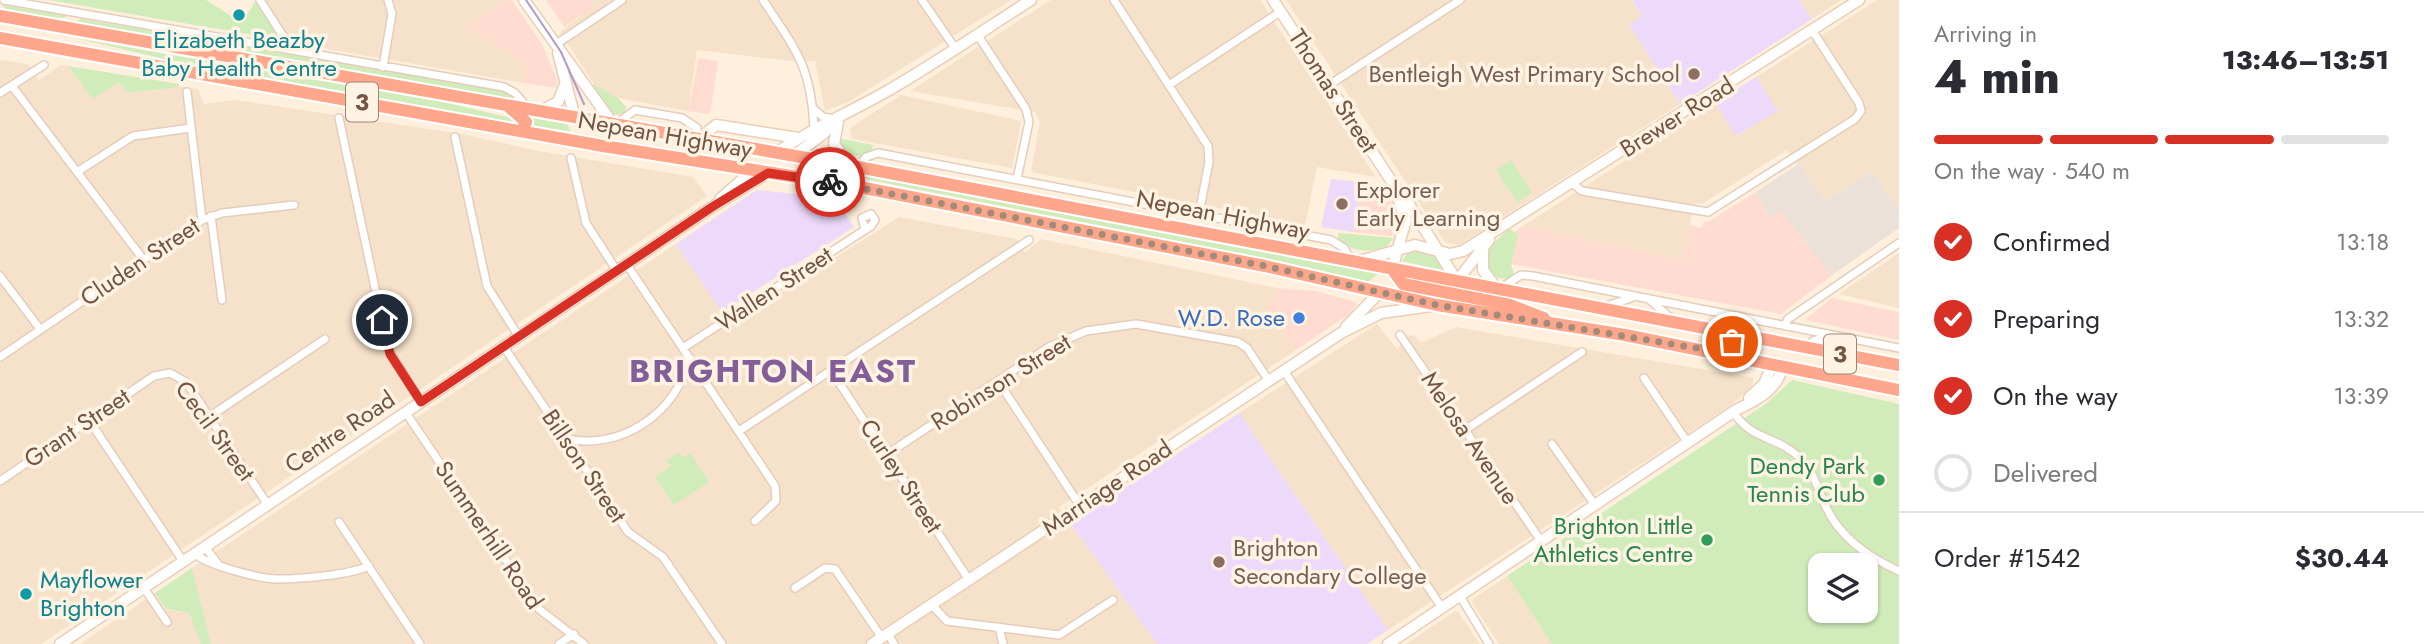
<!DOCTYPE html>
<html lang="en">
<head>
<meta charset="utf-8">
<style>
	:root { --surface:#fff; --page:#f7f7f7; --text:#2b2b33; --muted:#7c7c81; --line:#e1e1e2; --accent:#d93025 }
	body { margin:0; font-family:Jost,sans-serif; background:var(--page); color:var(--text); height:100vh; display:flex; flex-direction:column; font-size:26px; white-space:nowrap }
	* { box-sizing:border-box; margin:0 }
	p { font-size:23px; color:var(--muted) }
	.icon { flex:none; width:38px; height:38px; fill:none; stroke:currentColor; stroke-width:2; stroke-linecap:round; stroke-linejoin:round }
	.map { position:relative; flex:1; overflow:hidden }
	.drawer { display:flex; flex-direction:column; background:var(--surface); width:525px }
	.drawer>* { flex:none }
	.buttons { position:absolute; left:1808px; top:553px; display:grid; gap:14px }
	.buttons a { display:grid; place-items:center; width:70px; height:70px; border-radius:14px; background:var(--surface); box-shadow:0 2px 5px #0004; font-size:35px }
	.pin { position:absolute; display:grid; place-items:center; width:60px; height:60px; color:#fff; margin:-30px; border:4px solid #fff; border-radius:50%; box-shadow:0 2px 7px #0007 }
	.courier { position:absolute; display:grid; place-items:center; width:70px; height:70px; margin:-35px; border:5px solid #d93025; border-radius:50%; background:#fff; color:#222; box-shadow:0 2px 9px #0007 }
	.overview em { font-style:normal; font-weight:800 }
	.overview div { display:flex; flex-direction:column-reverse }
	.overview { display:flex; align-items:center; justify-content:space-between; height:119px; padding:0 35px }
	h1 { font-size:46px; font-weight:800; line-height:52px }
	.bar { display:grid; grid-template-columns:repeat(4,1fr); gap:10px 7px; align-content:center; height:84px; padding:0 35px }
	.bar i { height:9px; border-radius:5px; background:var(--line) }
	.bar .active { background:var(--accent) }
	.bar p { grid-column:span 4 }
	.line { display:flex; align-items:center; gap:18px; padding:0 35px; border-top:2px solid var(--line) }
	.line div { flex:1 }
	ol { padding:0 35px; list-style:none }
	li { display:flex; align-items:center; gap:21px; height:77px }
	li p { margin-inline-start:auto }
	li .icon { padding:7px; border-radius:50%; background:var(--accent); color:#fff; stroke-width:4 }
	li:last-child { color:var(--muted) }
	li i { width:38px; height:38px; border:4px solid var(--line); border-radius:50% }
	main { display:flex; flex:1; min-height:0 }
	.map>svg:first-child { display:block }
	.residential { fill:#f6e1ca }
	.commercial { fill:#ffdccf }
	.industrial { fill:#ebe1d9 }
	.education { fill:#edd9fa }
	.green { fill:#cfecba; fill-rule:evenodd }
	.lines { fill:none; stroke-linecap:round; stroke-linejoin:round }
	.street-casing { stroke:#e4cdbb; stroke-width:10 }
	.secondary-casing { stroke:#eaceb7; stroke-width:13 }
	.highway-casing { stroke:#fff; stroke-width:16 }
	.street { stroke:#fff; stroke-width:7 }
	.secondary { stroke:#fff; stroke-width:10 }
	.highway { stroke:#fea78c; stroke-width:12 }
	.tram { stroke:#b19bc6; stroke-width:2 }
	.done { stroke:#a48b79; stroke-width:7; stroke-dasharray:0 12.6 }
	.route { stroke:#d93025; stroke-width:9 }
	.culture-dot { fill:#0f9aa8; stroke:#fff4e4; stroke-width:2.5 }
	.education-dot { fill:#8d6e63; stroke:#fff4e4; stroke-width:2.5 }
	.shop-dot { fill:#3f7fe0; stroke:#fff4e4; stroke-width:2.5 }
	.leisure-dot { fill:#2e9e5b; stroke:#fff4e4; stroke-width:2.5 }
	.labels { text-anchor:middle; stroke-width:7; stroke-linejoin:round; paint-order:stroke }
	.shield { fill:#fff4e4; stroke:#9e8473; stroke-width:2 }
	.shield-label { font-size:23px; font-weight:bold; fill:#745443 }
	.culture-label { font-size:24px; fill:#0d838f; stroke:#fff4e4 }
	.education-label { font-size:24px; fill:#785e54; stroke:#fff4e4; text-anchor:start }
	.street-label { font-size:24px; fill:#745443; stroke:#fff4e4 }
	.shop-label { font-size:24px; fill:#366cbe; stroke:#fff4e4; text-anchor:end }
	.leisure-label { font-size:24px; fill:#27864d; stroke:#fff4e4; text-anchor:end }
	.district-label { font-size:32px; font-weight:bold; letter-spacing:2px; fill:#845e99; stroke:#fff4e4 }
</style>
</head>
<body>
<main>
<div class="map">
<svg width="1899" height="644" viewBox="0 0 1899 644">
	<rect width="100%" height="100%" fill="#fef0dc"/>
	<path class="residential" d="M256,0H506L464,30L474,32L521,60L525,70L524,83L281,41V36Z
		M589,0H1011L850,101L825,111L815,61L800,62L697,50L688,111L613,97L594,84L560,32L593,6Z
		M1051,0H1260L1376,177L1317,167L1305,225L1031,172L1040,122L1035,112L910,91Z
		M1286,0H1631L1642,16L1629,25L1680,104L1459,245L1445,242Z
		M1799,0H1841L1812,19Z
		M1877,0H1899V209L1871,171L1826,202L1787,150L1703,203L1694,204L1683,260L1523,226L1715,103L1737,136L1777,111L1756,77Z
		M0,60L28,64L39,80L61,65L68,66L93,98L119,82L128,93L179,87L198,89L204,104L236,100L462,134L538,151L693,177L707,196L41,644H0Z
		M901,95L1021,121L1012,168L852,139L850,128Z
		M899,217L1016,239L1025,253L1041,239L1277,288L1268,308L1296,350L1059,507L1157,644H211L192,568L676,244L732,324Z
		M1899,253V308L1839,294Z
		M1377,324L1397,349L1409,336L1414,335L1421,343L1456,327L1754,378L1751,388L1728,407L1388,630L1239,413Z
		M1507,576L1552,644H1499L1472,603L1473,599Z
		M155,593L166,610L189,613L201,644H80Z
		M1454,612H1458L1480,644H1406Z"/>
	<path class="commercial" d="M506,0H512L543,46L557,80V88L524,83L525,70L521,60L474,32L463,30Z
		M546,0H589L594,6L564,27Z
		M699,58L718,61L710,114L688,111Z
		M1361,182L1381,185L1395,207L1398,220L1394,236L1353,232Z
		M1756,192L1770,217L1781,211L1831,276L1781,314L1511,264L1518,235L1514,232L1523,226L1683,260L1690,225L1702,228L1704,222H1708Z
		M1277,288L1316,291L1355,302L1357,305L1348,315L1296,350L1268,308Z
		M1832,298L1899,312V340L1805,320Z"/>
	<path class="industrial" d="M1798,164L1826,202L1871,171L1899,209V228L1831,276L1781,211L1770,218L1756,192Z"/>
	<path class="education" d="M1632,0H1799L1812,19L1680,104L1629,25L1642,16Z
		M1756,77L1778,111L1736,136L1715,103Z
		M1331,179L1361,182L1353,232L1321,227Z
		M757,190L834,198L854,227L722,312L676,244Z
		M1239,413L1388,630L1367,644H1157L1071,524Z"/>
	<path class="green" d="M49,0H206L242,23L256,0L282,40Z
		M1,5L69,16C53,22 14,17 1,5Z
		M81,19L501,90L518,100L73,23Z
		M74,38L443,102L515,119L521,124L187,64Z
		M68,66L179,84V87L128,93L119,82L93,99Z
		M594,84L619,99L626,107L625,112L617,115L611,113L592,86Z
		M531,118L567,124L571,131L530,126Z
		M837,138L873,145L872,150L860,156L845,154Z
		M1511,160L1532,192L1517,202L1496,170Z
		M862,175L1378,274L1368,282L1253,256L866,179Z
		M1510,229L1518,235L1511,264L1514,274L1506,279L1493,277L1486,268C1487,248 1494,241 1510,229Z
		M1338,233L1394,238L1386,247C1367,252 1354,253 1338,239Z
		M1423,251L1434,255L1443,270L1401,261L1409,252Z
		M1792,380L1899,404V644H1552L1507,576L1767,403ZM1820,565H1866V611H1820Z
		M679,452L683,458L690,453L709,482L674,505L655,477L671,466L667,460Z
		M192,568L211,644H201L189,613L166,609L155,593Z"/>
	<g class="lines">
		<g class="street-casing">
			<path id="street" d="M4,0L504,87L515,93L527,107
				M260,0L292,50
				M763,0C796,50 811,66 814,128
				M922,0L955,48
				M1114,0L1208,146L1209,162L1199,214
				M977,34L1026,109L1029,122L1017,179
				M555,45L622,0
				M383,67L392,14L388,0
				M1169,85L1280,12
				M1329,85L1460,0
				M12,86L143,259
				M187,92L202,220
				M0,93L44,65
				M814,109L823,117L834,119
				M339,118L388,349L421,402
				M615,125L635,110L682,118L697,128L698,139
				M455,137L487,286L519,337
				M571,158L586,223L617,271
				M858,167L866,157L878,153L1331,240L1344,248L1352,261
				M77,172L133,136L191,128
				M1572,183L1582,191L1708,212L1855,119L1861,111L1859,103L1812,30
				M211,216L222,300
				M627,265L775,486L776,501L755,521
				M0,276L40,329
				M1501,288L1521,275L1533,276L1899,348
				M1650,300L1673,320
				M1603,307L1631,298
				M1785,326L1788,319L1899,243
				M1400,335L1541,541
				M504,347L628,532L663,557L722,644
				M683,348L871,226L875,220L871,214L862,218L865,230
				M1809,348L1813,341L1828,336
				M0,357L202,220L222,213L294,205
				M1284,371L1442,608
				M832,372L969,580
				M1644,378L1688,443
				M998,381L1080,506
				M1733,412C1754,442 1775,435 1799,457C1814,471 1818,490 1827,509C1841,538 1870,558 1899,571
				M406,413L539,609L584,644
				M209,417L325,339
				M89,420L183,561
				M1465,430L1582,352
				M739,431L1029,240
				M566,439C623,450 676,413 690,358
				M1552,444L1595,505
				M886,455L1049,347L1086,331L1136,324L1238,342L1247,348L1269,381
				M0,481L154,376L170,373L186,382L268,505
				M339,522L420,644
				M205,547L218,564
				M195,554C208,565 259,579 278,579C301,579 349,575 369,566
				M144,588L167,622
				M795,588L825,568L835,569L882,638
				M1460,596L1489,644
				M932,605L947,621L1059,635L1113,600
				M999,627L1003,644
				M888,634L894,644
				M559,644L574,634"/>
		</g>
		<g class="secondary-casing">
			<path id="secondary" d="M524,0L613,124
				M1273,0L1392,182L1406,220L1392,269
				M558,53L575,118
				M541,111L558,102L566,82
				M838,122L834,144L849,166
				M699,139L716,125L798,138
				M776,153C812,128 851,112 889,90C937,62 984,30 1031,0
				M793,156L822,135L837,120
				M1400,190L1457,281
				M720,199L752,171
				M1483,249V270L1497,289
				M1356,262L1415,245L1450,254L1463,251L1859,0
				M1457,281L1489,240
				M1346,327L1379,293
				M1749,398L1764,384L1773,363
				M60,644L712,207L768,173
				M872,644L1341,333L1381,313L1431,306
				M1388,644L1736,410C1757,400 1778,390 1783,365"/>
		</g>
		<g class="highway-casing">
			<path id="highway" d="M0,16L858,167L1899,365
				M0,38L603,146L854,186L1265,266L1437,305L1625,335L1899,390
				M509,107L526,122L522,131
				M1392,269L1403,284L1510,305L1544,318"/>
		</g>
		<use href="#street" class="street"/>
		<use href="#secondary" class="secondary"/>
		<use href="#highway" class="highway"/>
		<path class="tram" d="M526,0L561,52L584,104"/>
	</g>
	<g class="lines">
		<path class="done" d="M830,182L1265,266L1437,305L1732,354V342"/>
		<path class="route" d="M382,320L390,354L421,402L712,207L768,173L830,182"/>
	</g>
	<g class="culture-dot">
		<circle cx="239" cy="15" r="7"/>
		<circle cx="26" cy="594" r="7"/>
	</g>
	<g class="education-dot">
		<circle cx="1694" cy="74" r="7"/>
		<circle cx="1342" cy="204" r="7"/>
		<circle cx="1219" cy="562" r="7"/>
	</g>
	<circle class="shop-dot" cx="1299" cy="318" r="7"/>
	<g class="leisure-dot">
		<circle cx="1879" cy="480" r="7"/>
		<circle cx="1707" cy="540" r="7"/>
	</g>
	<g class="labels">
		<g class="shield">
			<rect x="346" y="82.5" width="32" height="39" rx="5"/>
			<rect x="1824" y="334.5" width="32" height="39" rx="5"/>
		</g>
		<g class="shield-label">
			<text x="362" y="110">3</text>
			<text x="1840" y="362">3</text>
		</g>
		<g class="culture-label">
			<text x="239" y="48">Elizabeth Beazby<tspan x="239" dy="28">Baby Health Centre</tspan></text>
			<text x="40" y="588" text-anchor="start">Mayflower<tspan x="40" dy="28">Brighton</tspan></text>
		</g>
		<g class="education-label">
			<text x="1680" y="82" text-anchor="end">Bentleigh West Primary School</text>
			<text x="1356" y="198">Explorer<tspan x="1356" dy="28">Early Learning</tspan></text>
			<text x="1233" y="556">Brighton<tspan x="1233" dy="28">Secondary College</tspan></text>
		</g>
		<g class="street-label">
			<text transform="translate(1333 91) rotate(57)" y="8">Thomas Street</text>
			<text transform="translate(1677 117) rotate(-32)" y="8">Brewer Road</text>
			<text transform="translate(665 135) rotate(10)" y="8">Nepean Highway</text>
			<text transform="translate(1223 215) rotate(11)" y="8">Nepean Highway</text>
			<text transform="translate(140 262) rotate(-34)" y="8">Cluden Street</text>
			<text transform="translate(774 289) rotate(-33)" y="8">Wallen Street</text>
			<text transform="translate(1001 382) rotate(-32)" y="8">Robinson Street</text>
			<text transform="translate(77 428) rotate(-34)" y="8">Grant Street</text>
			<text transform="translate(215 431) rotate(54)" y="8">Cecil Street</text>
			<text transform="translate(340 432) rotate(-34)" y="8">Centre Road</text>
			<text transform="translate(1470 438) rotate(56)" y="8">Melosa Avenue</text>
			<text transform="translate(584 466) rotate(56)" y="8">Billson Street</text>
			<text transform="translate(901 476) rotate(57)" y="8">Curley Street</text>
			<text transform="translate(1107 488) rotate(-34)" y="8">Marriage Road</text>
			<text transform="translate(489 535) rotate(56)" y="8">Summerhill Road</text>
		</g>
		<g class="shop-label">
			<text x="1285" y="326">W.D. Rose</text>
		</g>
		<g class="leisure-label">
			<text x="1865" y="474">Dendy Park<tspan x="1865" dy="28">Tennis Club</tspan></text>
			<text x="1693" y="534">Brighton Little<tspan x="1693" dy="28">Athletics Centre</tspan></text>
		</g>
		<g class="district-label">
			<text x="773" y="382">BRIGHTON EAST</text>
		</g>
	</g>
</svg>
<div class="buttons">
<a><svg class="icon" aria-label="layers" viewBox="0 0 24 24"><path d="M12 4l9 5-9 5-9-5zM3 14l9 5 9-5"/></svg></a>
</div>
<div class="pin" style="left:1732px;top:342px;background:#ea580c"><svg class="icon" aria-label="bag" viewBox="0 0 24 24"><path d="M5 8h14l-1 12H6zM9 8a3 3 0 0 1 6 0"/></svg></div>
<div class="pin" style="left:382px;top:320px;background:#1f2937"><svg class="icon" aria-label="home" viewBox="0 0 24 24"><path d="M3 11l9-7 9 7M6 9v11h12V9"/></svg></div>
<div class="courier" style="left:830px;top:182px"><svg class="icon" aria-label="bike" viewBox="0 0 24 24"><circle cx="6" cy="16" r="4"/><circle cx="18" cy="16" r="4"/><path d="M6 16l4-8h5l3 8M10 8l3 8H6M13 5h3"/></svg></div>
</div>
<section class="drawer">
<div class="overview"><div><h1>4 min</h1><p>Arriving in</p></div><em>13:46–13:51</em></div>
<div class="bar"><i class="active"></i><i class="active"></i><i class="active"></i><i></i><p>On the way · 540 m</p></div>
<ol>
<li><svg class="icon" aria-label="check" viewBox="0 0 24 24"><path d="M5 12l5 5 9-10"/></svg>Confirmed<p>13:18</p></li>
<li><svg class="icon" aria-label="check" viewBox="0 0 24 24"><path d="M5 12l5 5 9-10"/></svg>Preparing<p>13:32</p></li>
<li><svg class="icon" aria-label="check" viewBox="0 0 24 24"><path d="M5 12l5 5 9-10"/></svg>On the way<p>13:39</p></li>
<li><i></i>Delivered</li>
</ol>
<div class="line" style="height:91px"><div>Order #1542</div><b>$30.44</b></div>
</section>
</main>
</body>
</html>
